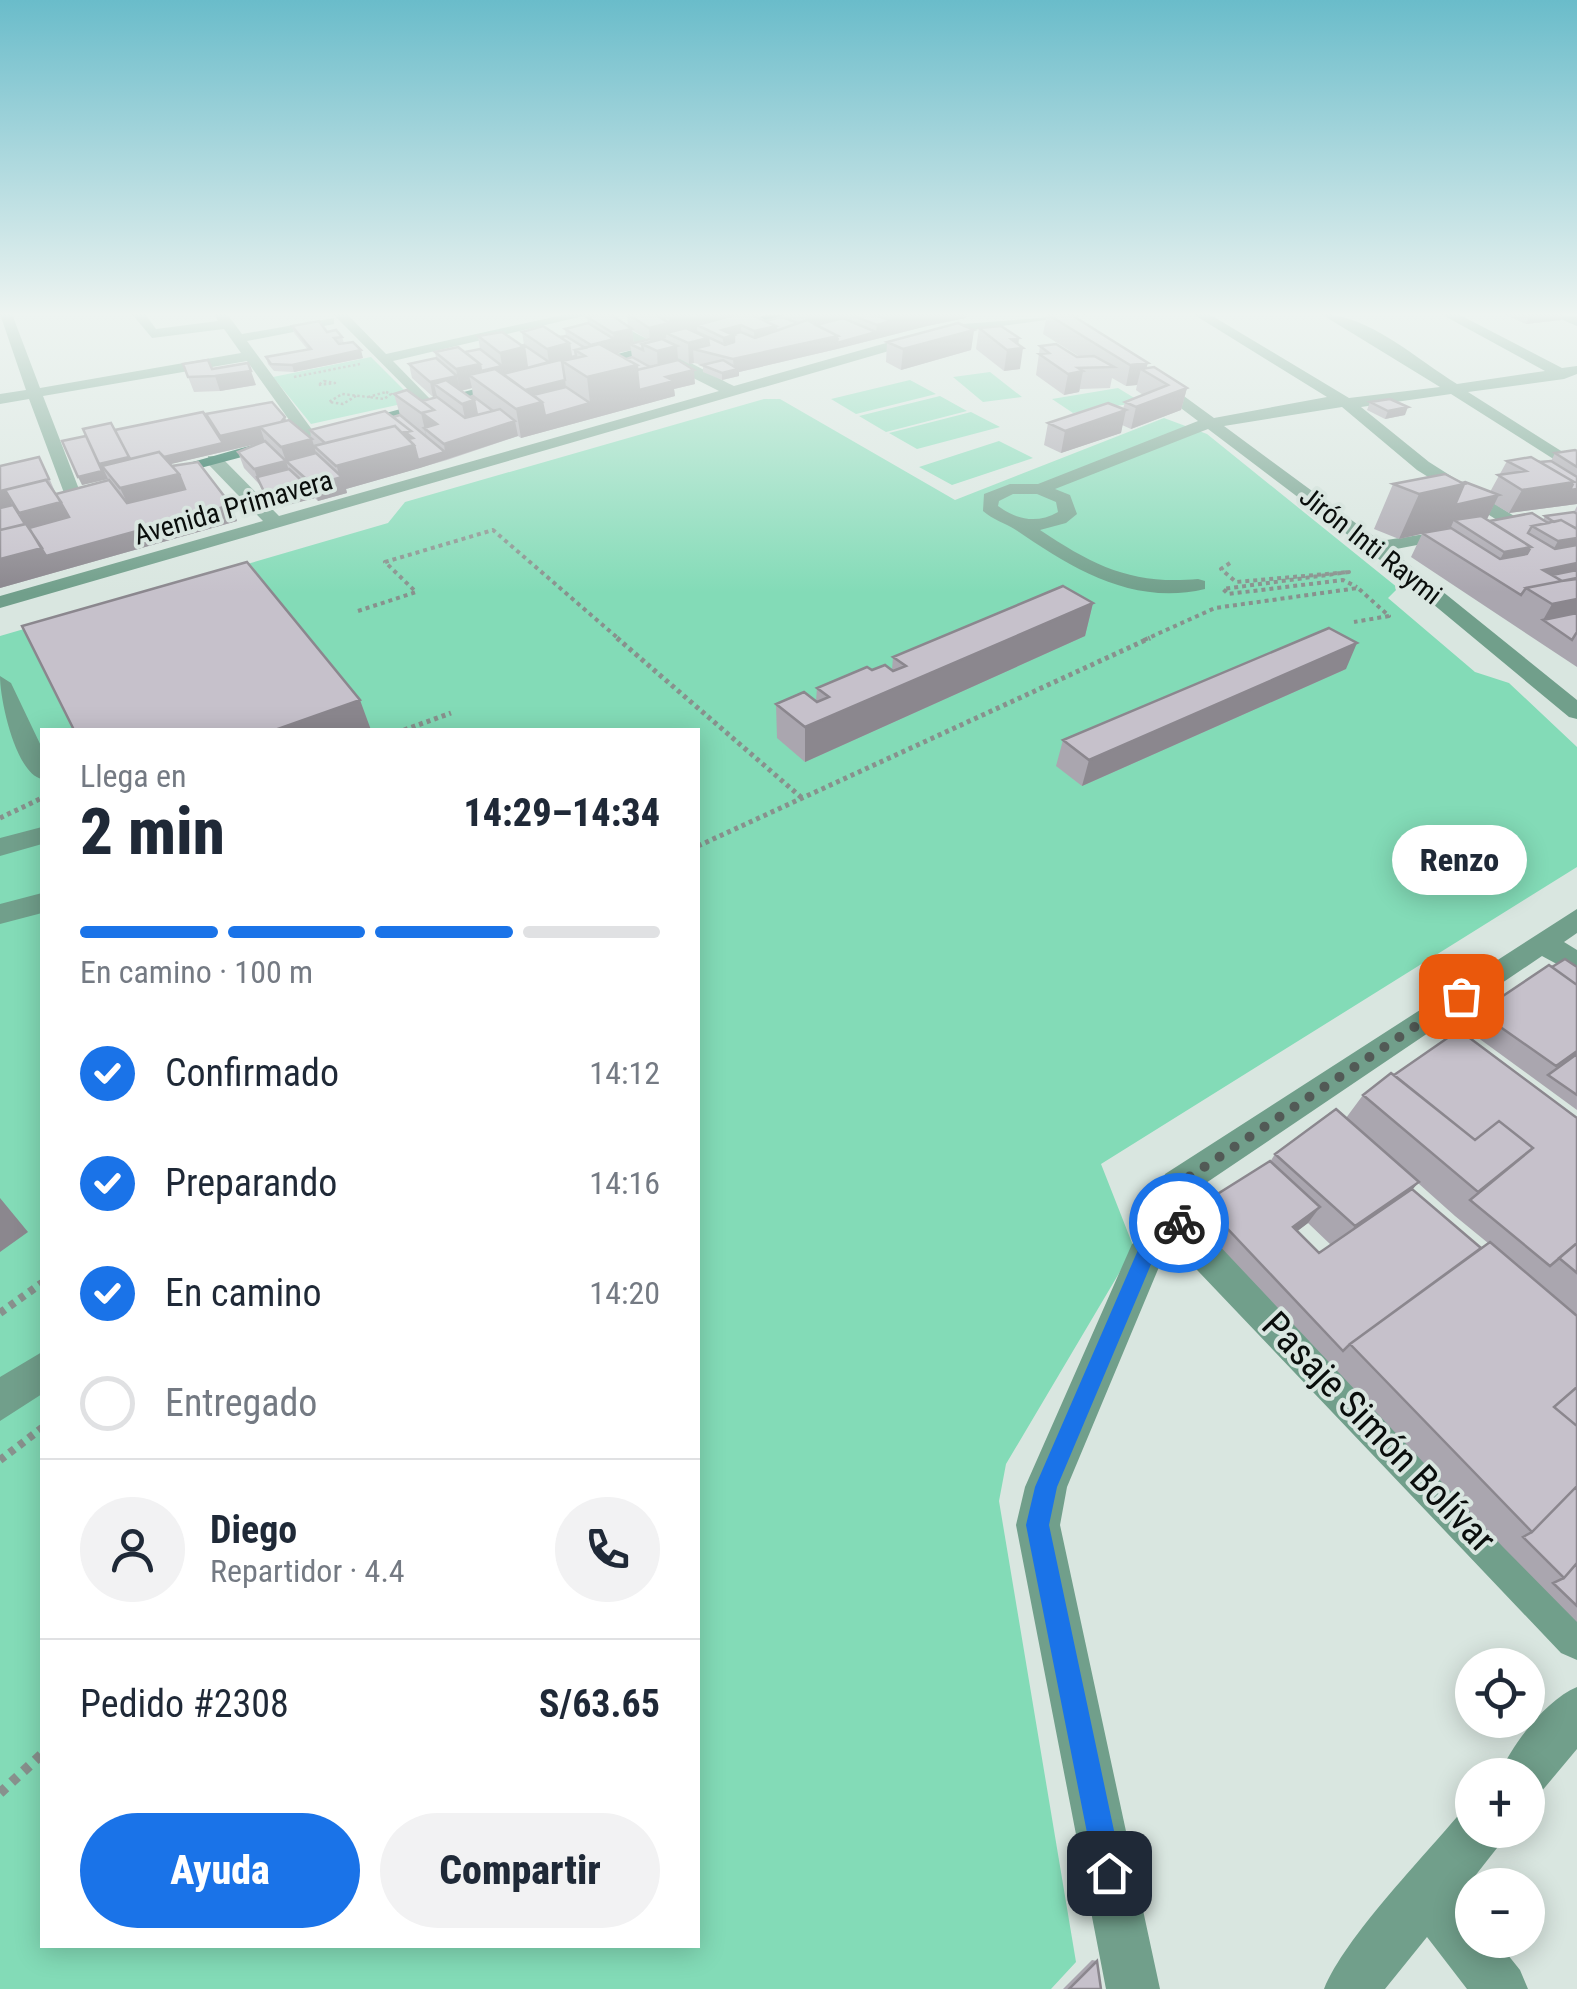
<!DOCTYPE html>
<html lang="es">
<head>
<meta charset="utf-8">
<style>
	:root { --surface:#fff; --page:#f2f2f3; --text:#1f2937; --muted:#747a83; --line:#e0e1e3; --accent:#1a73e8 }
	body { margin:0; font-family:"Roboto Condensed",sans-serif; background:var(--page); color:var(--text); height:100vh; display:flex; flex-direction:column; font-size:38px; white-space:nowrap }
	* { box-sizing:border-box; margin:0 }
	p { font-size:32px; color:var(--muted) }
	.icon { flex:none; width:55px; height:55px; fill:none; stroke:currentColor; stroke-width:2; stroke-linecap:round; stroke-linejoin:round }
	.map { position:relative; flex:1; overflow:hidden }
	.panel { position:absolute; left:40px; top:728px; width:660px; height:1220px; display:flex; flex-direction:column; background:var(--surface); border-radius:0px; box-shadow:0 5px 25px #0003 }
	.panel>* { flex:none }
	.controls { position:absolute; left:1455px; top:1648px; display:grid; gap:20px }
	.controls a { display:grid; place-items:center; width:90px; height:90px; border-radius:50%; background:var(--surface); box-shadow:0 5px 25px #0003; font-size:50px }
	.pin { position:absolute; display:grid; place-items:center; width:85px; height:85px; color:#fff; margin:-42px; border-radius:20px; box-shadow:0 5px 15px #0006 }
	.courier { position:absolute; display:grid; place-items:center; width:100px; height:100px; margin:-50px; border:8px solid #1a73e8; border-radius:50%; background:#fff; color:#222; box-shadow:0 2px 12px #0007 }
	.bubble { position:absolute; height:70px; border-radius:35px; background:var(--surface); box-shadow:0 5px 25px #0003; font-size:32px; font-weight:800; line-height:70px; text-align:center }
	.head em { font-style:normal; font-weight:800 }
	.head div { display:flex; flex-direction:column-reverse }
	.head { display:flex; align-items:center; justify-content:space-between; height:170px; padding:0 40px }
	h1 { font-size:65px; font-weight:800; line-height:75px }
	.bar { display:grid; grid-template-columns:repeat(4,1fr); gap:15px 10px; align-content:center; height:120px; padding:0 40px }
	.bar i { height:12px; border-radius:8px; background:var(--line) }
	.bar .current { background:var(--accent) }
	.bar p { grid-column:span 4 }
	.line { display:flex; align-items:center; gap:25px; padding:0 40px; border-top:2px solid var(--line) }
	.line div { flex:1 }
	.round { display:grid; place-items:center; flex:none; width:105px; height:105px; border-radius:52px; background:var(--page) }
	ol { padding:0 40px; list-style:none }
	li { display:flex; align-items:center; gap:30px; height:110px }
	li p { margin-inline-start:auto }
	li .icon { padding:10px; border-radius:50%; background:var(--accent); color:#fff; stroke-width:4 }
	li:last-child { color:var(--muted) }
	li i { width:55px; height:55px; border:5px solid var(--line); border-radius:50% }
	.primary-button { display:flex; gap:20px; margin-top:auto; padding:20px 40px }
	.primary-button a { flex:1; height:115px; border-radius:60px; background:var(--accent); color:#fff; font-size:40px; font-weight:800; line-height:115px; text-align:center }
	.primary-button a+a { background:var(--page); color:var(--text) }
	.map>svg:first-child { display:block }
	.green { fill:#83dbb7; fill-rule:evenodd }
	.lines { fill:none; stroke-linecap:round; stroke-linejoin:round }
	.path-far4 { stroke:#88918d; stroke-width:2.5; stroke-dasharray:2.5 2.5; stroke-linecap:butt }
	.path-far3 { stroke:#88918d; stroke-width:4; stroke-dasharray:4 4; stroke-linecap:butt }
	.path-far2 { stroke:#88918d; stroke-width:5; stroke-dasharray:4 4; stroke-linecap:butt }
	.path-far1 { stroke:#88918d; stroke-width:8; stroke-dasharray:6 6; stroke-linecap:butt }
	.path { stroke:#88918d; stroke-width:10; stroke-dasharray:8 8; stroke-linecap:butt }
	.minor { fill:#719f8b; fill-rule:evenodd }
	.major { fill:#0d6147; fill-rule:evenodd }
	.wall { fill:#aaa6af; fill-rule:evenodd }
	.shaded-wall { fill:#8b878e }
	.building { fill:#c6c1cb; stroke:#8b878e; stroke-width:2.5 }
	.route { fill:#1a73e8 }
	.done { stroke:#525a56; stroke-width:10; stroke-dasharray:0 18 }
	.labels { text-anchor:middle; stroke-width:8; stroke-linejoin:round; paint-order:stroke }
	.far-street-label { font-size:28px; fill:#0a0e0c; stroke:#d9e6e0 }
	.near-street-label { font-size:38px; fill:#0a0e0c; stroke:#d9e6e0 }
</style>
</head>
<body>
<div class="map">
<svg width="1577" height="1989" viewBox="0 0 1577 1989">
	<rect width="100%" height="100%" fill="#d9e6e0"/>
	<path class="green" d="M371,357L415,401L311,424L273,377Z
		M990,372L1022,397L983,402L953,377Z
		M910,380L936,394L856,414L831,399Z
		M1118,388L1141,402L1073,413L1052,399Z
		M940,396L967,411L886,432L859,416Z
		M764,399H780L955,500L1164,418L1207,434L1398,588L1388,598L1475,672L1509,683L1577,747V867L1101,1164L1134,1248L1006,1464L999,1501L1076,1962L1051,1989H0V636L388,523L405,502ZM42,730H698V1945H42Z
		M971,412L1000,427L917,449L889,433Z
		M999,441L1033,458L952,485L919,467Z"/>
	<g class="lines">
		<path class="path-far4" d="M294,377L360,364
			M324,381L335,383L318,385Z
			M386,392L391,394L384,399L368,397Z
			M356,396L343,404L329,402L342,394L368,397"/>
		<path class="path-far3" d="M1230,563L1221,569L1236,582L1349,572L1223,589L1228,594L1343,580L1357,587
			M358,611L416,592L385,562L493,530L620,640
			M1144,640L1215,608L1358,588L1389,616L1354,622"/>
		<path class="path-far2" d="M617,638L802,798
			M404,730L451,713
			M0,818L42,798
			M698,846L1150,638"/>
		<path class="path-far1" d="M0,1313L42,1283
			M0,1460L42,1428"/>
		<path class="path" d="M0,1793L42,1754"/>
		<path class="minor" d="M0,314H12L40,388L241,353L224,329L152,338L132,314H145L156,329L218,321L214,314H227L242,334L334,318V324L247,341L316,435L302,438L247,361L43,396L82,497L67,501L29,399L0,404V394L26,390Z
			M333,314H347L386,354L567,314H592L393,361L433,402V408L428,410Z
			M594,314C606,314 711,375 734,386L950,325L1090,314L951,333L0,608V596L263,521L208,464V456H220L279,516L719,391L642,352Z
			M1193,314H1209L1349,398L1440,387L1321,314C1368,314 1418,360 1457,384L1545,371L1441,314H1458L1562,368L1577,366V374L1564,379L1468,392L1577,461V474L1451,394L1361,407L1429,462L1577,556V570L1417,470L1342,407L1224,426L1380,541L1464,528V536L1391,550L1577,700V719L1569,717L1369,551L1208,429L1055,489L1070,495L1077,514L1066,523L1040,530C1094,566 1132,585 1198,579L1205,581V589C1133,606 1073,569 1016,530C1005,523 993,520 983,511L984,494L1010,484H1038L1198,421L1145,381V375H1155L1214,418L1327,397ZM1013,494H1037L1056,502L1058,512C1037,524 1017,520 998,506L999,501Z
			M1555,314L1577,317V326L1556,317Z
			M0,676L11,683L42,748V779C16,774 0,701 0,676Z
			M42,827V844L0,856V838Z
			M42,893V913L0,924V904Z
			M1577,909V933L1564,942L1577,950V975L1542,956L1203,1185L1193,1193L1196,1219L1577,1604V1660L1561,1653L1179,1251L1159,1267L1067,1487L1060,1525L1160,1989H1106L1016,1525L1025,1487L1132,1244L1161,1222L1156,1203L1165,1174Z
			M42,1352V1394L0,1421V1377Z
			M1577,1687V1749L1541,1792L1528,1798V1775H1499C1512,1744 1546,1700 1577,1687Z
			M1472,1807V1830H1504L1497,1848L1460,1895L1472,1910V1940H1496L1520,1970L1528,1989H1467L1427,1937L1385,1989H1324C1345,1937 1423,1858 1461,1812Z"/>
		<path class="major" d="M769,314H792L726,333L719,329Z
			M672,339L677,346L581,370L574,366Z
			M512,379L517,381V387L353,429L345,424Z
			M274,439L280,441V447L159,479L150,474Z"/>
	</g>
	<path class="wall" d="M627,314H765L756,317L765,321L782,317V314H967L966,318L927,326L837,349L739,372V376L722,380L703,372V365L694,363L689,364L678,358L695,384L674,389L675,396L521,438L518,436L447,460L346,489L347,493L318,501L315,498L284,506L282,502L270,505L260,485L244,468L238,452L262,443L170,464L231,505L237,521L0,588V466L47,473L56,494L109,480L108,479L82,485L115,430L209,422L206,414L287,420L311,438L310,430L400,415L394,394L422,401L437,397V396L433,397L412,378L409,364L436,358L435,352H465L480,349L478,336L522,346L524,345L522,332L560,337L566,336L565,329L588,323L587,317L628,326ZM632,330L647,339L634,343ZM631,350L632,357L626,359L615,353ZM472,388L473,396L470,397L461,391Z
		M1047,314L1187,388L1181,410L1131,429L1122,425L1121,433L1061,453L1044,445L1048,423L1123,409L1125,402L1143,395L1136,390L1137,385L1126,386L1112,378L1110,388L1080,389L1079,392L1064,395L1036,375L1040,346L1080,357L1043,334Z
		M1503,314H1564L1561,320L1526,324Z
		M292,326L327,332L342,337L344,343L363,358L294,372L274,371L268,364L266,357L308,350L294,333Z
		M979,328L1018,345L1020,369L1004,371L976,349Z
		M974,330L971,350L901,370L886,362L887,342Z
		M183,364L212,369L256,385L220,391L194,392Z
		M1370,402L1405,415L1385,419L1367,410Z
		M1577,451V504L1509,513L1494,504L1487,519L1490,521L1543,520L1545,516L1574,512L1577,506V667L1411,557L1422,534L1399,539L1374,529L1393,484L1462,483L1490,492L1507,461L1540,462L1551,461L1555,453Z
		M1093,603L1085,636L805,762L777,738L776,704L816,701L817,688L872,670H892L893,657Z
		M1346,669L1082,786L1056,766L1063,740Z
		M1552,967H1577V1110L1466,1029L1479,1012Z
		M1394,1075L1577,1118V1622L1503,1547L1199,1224V1215L1208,1200L1270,1162L1275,1154L1346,1118L1363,1095ZM1418,1183L1455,1216L1488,1243L1481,1248L1412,1189ZM1308,1223L1331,1245L1319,1253L1297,1231Z
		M1092,1960L1097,1961L1101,1989H1063Z"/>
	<path class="shaded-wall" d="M680,314H709L710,328L697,325V331L673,336L666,333V338L650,342L649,328L669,323V317Z
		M709,314H729L730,323L710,328Z
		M807,314H846V321L807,327Z
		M967,314L966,318L927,326L837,349L739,372V376L722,380V373L734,370L733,359L838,336L876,332L877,325L891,321L892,315Z
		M1531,314H1564L1561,320L1526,324Z
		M741,325L742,346L725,357L722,330Z
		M776,326V339L755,352L754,331Z
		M632,329L634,345L630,344L631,350L586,361L591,345L614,339L613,333Z
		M974,330L971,350L901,370L903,349Z
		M708,338L709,353L693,349L694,363L689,364L688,343Z
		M1019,338L1018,348H1023L1020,369L1004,371L1007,350L1011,339Z
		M569,343L577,363L562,361L484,385L481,371L502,366L500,353L524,347L549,362L547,349Z
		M677,346L679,373L694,370L695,384L674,389L675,396L521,438L516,409L518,391L565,380L568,402L590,403L587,377L637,365L658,372L657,351Z
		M361,350L363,358L294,372L292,365Z
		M1148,363L1145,372L1141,369L1137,385L1126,386L1130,365Z
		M480,364L484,385L469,375L472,388L460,391L456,369Z
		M251,371L256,385L220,391L215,376Z
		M1083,371L1079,392L1064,395L1068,374Z
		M457,376L460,391L434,384L437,396L433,397L430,382Z
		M1187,388L1181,410L1131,429L1136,407Z
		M474,400L480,429L468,433L462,404Z
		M1408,407L1405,415L1385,419L1388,411Z
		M434,410L441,440L424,428L428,443L421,413Z
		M1126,410L1121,433L1061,453L1065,431Z
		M285,417L290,432L260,427L265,442L112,478L102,466L108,479L82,485L78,477L87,436L129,457L223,443L220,436Z
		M515,421L518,436L420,468L418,460L445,452L444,444Z
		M411,431L420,468L346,489L347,493L318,501L313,485L340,478L332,449Z
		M312,439L321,469L286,461L291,477H257L254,469L286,461L281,447Z
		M179,474L192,505L135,519L120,488Z
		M1574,482L1577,489V504L1509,513L1522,490Z
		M1464,484L1499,495L1487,519L1454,520L1451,527L1399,539L1419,494Z
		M5,490L13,506L0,509V491Z
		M312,490L315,498L284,506L282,502L270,505L267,498L279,494Z
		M61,502L77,533L42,548L231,505L237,521L0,588V546L30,532L19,513Z
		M1577,538V584L1538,578L1558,541Z
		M1531,547L1513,579L1491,576L1504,552Z
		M1577,599V628L1543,620L1552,604Z
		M1093,603L1085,636L805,762V727Z
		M1357,643L1346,669L1082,786L1089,760Z
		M360,700L371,730H275Z
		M1419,1182L1399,1205L1336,1249L1355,1226Z
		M0,1198L28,1232L0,1252Z
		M1320,1207L1308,1223L1282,1243L1293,1227Z"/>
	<path class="building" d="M599,314H610L632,329L613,333L587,317Z
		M628,314H655L669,323L649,328Z
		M689,314H709L689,319Z
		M738,314H750L776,326L754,331L741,325L722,330L734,335L724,338L697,325Z
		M849,314H874L891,321L877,325Z
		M1047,314H1070L1148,363L1130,365Z
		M782,317L798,323L776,331V326L765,321Z
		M843,318L876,332L837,343L838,336L816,325Z
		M807,320L838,336L733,359L693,349L709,345L708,338L695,332H697L725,345L734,342V335L732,334L741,332L755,338Z
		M319,321L327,332L336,330L342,337L334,338L339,344L353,342L361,350L292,365L271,364L266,357L311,349L292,326Z
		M588,323L614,339L591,345L565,329Z
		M958,323L974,330L903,349L887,342Z
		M543,326L569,343L547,349L522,332Z
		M1001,326L1019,338L1011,339L1023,348L1007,350L979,328Z
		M686,328L708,338L688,343L666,333Z
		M502,332L524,347L500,353L478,336Z
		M566,336L585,348L575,350L576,356L571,357L569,343L560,337Z
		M650,339L654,341L642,344L643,350L630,344Z
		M662,339L677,346L657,351L642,344Z
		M599,344L637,365L587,377L562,361L585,356L575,350Z
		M1056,344L1077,357L1094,356L1114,367L1078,368L1083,371L1068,374L1039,354L1049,353L1040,346Z
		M524,345L549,362L527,368L524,347L522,346Z
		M458,347L480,364L456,369L435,352Z
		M480,349L502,366L481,371L480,364L465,352Z
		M576,356V358L562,361L565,380L525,390L503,374Z
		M632,357L650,367L637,370V365L626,359Z
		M436,358L457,376L430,382L409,364Z
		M208,360L212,369L248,363L251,371L215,376L188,377L183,364Z
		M678,360L694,370L666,377L674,381L639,390L637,370Z
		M723,360L738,369L722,373L702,365Z
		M1154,367L1187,388L1136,407L1125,402L1168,385L1141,369Z
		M495,369L542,402L516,409L469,375Z
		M446,380L474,400L462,404L434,384Z
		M566,387L590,403L545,416L542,402L533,395Z
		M407,390L434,410L421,413L394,394Z
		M473,396L493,411L477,415L474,400L470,397Z
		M437,397L465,418L500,409L515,421L444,444L424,428L437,424L422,413L434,410L422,401Z
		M1390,399L1408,407L1388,411L1370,402Z
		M272,402L285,417L281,422L220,436L206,414Z
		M1108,403L1126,410L1065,431L1048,423Z
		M385,411L411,431L402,433L395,426L325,443L310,430Z
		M203,412L223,443L164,457L159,452L130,459L115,430Z
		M400,415L445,452L418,460L414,445L408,439L413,438L405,432L411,431L393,417Z
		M289,420L312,439L281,447L260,427Z
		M111,423L129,457L99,464L83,429Z
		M395,426L414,445L336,466L314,446Z
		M86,436L102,471L78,477L62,441Z
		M265,441L286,461L254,469L238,452Z
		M1575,450L1577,451V467L1555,453Z
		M159,452L179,474L120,488L102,466Z
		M316,453L342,477L313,485L286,461Z
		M39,457L49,479L0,491V466Z
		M1531,457L1574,482L1522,490L1498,475L1526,471L1507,461Z
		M1551,461L1577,477V489L1570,490L1574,482L1540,462Z
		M198,462L231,505L46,556L29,528L69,517L56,494L109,480L127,503L185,489L179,474L172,466Z
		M289,469L312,490L281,498L279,494L267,498L257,477Z
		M1445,474L1464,484L1419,494L1393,484Z
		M46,480L61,502L19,513L5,490Z
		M1465,482L1499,495L1455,505L1464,484L1462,483Z
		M13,505L25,524L0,530V508Z
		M1574,512L1577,514V529L1561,520L1554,522L1545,516Z
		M1532,513L1548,523L1532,526L1528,533L1555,549L1577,545V563L1543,570L1562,581L1526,588L1521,595L1422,533L1451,528L1500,559L1527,554L1531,547L1490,521Z
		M1481,516L1531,547L1504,552L1454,520Z
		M1561,520L1577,529V538L1558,541L1532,526Z
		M26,524L42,548L0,559V530Z
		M247,562L360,700L275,730H74L22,626Z
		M1577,570V579L1562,581L1552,575Z
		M1576,578L1577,579V599L1552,604L1526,588Z
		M1063,586L1093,603L805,727L776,704L804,692L817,702L829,697L817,688L867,667L872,670L885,665L893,671L906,666L893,657Z
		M1577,613V632L1572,640L1543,620Z
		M1329,628L1357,643L1089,760L1063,740Z
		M1565,959L1577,967V985L1552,967Z
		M1549,965L1577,985V1051L1556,1066L1479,1012Z
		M1459,1030L1577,1118V1243L1550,1266L1470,1200L1533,1148L1499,1121L1475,1140L1394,1075Z
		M1577,1054V1095L1548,1075Z
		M1391,1073L1475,1140L1499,1121L1533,1148L1478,1192L1363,1095Z
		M1336,1109L1419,1182L1355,1226L1275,1154Z
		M1270,1161L1320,1207L1293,1227L1319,1253L1412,1189L1481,1248L1350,1344L1343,1351L1208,1208V1200Z
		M1490,1242L1577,1316V1387L1554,1407L1577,1426V1486L1532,1532L1350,1344Z
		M1577,1243V1273L1559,1258Z
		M1577,1387V1426L1554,1407Z
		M1577,1486V1563L1564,1578L1523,1537L1532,1532Z
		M1577,1563V1606L1553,1583L1564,1578Z
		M1097,1961L1101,1989H1069Z"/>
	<linearGradient id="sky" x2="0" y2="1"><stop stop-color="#6abcca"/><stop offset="0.53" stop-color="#eef4f1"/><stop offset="1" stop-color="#eef4f1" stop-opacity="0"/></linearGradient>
	<rect width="1577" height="593" fill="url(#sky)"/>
	<path class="route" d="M1179,1214L1186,1217L1190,1228L1152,1262L1057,1487L1049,1525L1123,1873L1119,1883L1109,1887L1099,1883L1095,1873L1026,1525L1035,1487L1138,1250Z"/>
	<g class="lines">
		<path class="done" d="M1179,1223L1174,1203L1177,1185L1461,996"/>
	</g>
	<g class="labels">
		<g class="far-street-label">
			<text transform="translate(233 507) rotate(-16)" y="10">Avenida Primavera</text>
			<text transform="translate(1371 545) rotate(38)" y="10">Jirón Inti Raymi</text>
		</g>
		<g class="near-street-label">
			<text transform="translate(1379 1432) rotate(46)" y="13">Pasaje Simón Bolívar</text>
		</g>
	</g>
</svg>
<div class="controls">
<a><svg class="icon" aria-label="locate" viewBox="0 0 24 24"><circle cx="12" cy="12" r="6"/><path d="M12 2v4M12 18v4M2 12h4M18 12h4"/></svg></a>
<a>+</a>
<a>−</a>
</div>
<div class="pin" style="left:1461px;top:996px;background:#ea580c"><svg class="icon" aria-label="bag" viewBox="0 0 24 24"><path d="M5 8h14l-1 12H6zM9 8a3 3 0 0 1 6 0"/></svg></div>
<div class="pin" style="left:1109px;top:1873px;background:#1f2937"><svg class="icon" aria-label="home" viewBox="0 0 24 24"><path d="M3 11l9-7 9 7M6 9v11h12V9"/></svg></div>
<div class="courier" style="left:1179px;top:1223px"><svg class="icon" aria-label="bike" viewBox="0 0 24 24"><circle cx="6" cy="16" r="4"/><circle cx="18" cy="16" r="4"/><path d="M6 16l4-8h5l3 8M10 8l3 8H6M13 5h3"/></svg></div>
<div class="bubble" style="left:1392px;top:825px;width:135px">Renzo</div>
<section class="panel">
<div class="head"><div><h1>2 min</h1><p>Llega en</p></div><em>14:29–14:34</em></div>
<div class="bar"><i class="current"></i><i class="current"></i><i class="current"></i><i></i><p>En camino · 100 m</p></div>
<ol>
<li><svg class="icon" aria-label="check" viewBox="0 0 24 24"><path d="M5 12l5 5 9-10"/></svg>Confirmado<p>14:12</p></li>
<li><svg class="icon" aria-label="check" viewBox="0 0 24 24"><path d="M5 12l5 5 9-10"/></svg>Preparando<p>14:16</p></li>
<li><svg class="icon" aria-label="check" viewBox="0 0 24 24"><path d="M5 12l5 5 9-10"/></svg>En camino<p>14:20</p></li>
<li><i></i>Entregado</li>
</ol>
<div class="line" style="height:180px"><a class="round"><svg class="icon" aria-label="person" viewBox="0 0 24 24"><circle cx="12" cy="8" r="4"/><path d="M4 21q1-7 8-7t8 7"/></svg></a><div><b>Diego</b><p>Repartidor · 4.4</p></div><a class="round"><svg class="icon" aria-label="phone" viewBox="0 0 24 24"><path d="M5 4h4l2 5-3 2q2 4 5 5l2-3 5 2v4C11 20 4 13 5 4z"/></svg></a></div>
<div class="line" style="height:130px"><div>Pedido #2308</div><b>S/63.65</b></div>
<div class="primary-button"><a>Ayuda</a><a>Compartir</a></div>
</section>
</div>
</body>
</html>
